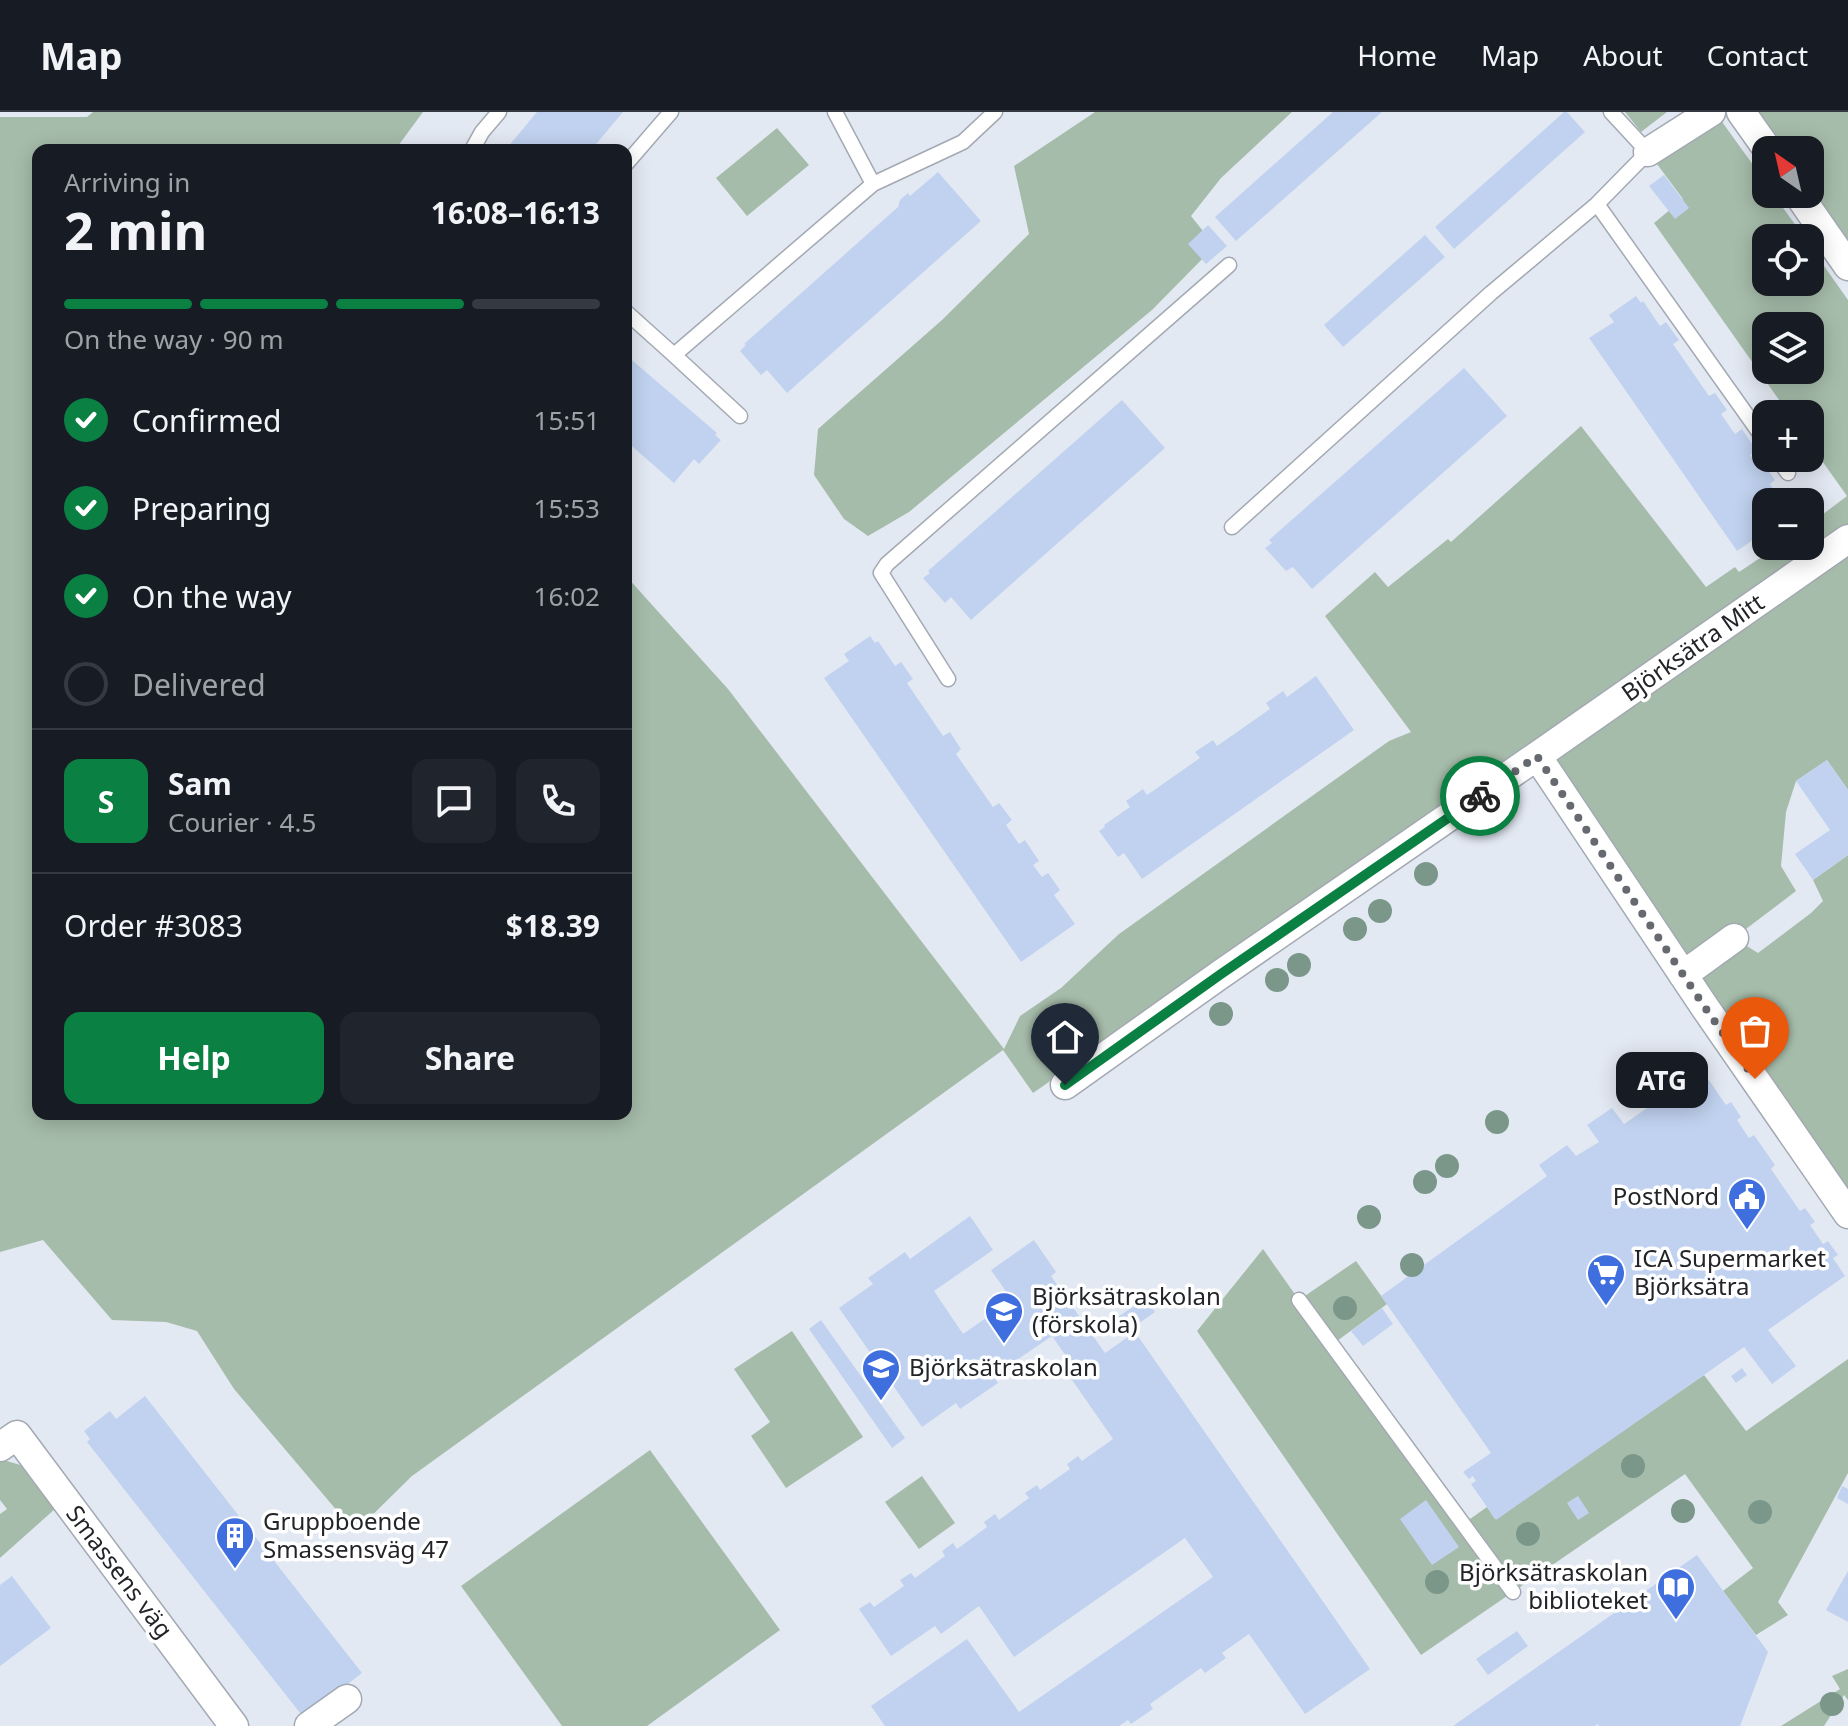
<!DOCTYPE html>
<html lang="en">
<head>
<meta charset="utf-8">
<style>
	:root { --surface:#171b24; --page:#20242c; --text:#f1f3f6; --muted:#9ea1a6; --line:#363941; --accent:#0b8043 }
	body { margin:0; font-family:"Noto Sans",sans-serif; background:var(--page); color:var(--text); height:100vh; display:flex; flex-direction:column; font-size:30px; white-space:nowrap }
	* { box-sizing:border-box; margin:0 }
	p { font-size:26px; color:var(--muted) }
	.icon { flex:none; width:44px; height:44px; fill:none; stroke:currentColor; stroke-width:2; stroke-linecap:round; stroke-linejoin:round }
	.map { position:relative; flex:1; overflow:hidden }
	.panel { position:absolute; left:32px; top:32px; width:600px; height:976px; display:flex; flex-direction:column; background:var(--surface); border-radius:16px; box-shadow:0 4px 20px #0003 }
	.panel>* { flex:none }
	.needle { width:52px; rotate:326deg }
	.controls { position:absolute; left:1752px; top:24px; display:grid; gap:16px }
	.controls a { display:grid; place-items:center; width:72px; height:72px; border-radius:16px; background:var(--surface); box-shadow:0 4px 20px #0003; font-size:40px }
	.pin { position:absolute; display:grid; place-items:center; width:68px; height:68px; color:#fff; margin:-82px -34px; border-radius:50% 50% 50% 0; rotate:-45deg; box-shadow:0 0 8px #0007 }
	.pin .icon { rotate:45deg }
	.courier { position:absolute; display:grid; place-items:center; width:80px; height:80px; margin:-40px; border:6px solid #0b8043; border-radius:50%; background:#fff; color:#222; box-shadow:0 2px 10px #0007 }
	.bubble { position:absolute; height:56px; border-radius:16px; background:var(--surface); box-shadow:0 4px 20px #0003; font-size:26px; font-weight:700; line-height:56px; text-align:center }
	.headline em { font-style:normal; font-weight:700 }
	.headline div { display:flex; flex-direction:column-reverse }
	.headline { display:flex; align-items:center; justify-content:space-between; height:136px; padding:0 32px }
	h1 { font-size:52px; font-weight:700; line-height:60px }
	.bar { display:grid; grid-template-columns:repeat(4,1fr); gap:12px 8px; align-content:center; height:96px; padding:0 32px }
	.bar i { height:10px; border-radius:6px; background:var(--line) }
	.bar .on { background:var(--accent) }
	.bar p { grid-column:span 4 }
	.line { display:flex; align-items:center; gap:20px; padding:0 32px; border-top:2px solid var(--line) }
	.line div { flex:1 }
	.round { display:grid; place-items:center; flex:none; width:84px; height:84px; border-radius:16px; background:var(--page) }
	ol { padding:0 32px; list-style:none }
	li { display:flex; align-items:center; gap:24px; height:88px }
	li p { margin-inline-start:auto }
	li .icon { padding:8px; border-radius:50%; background:var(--accent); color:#fff; stroke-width:4 }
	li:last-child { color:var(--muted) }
	li i { width:44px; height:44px; border:4px solid var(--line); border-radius:50% }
	.cta { display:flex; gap:16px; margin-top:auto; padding:16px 32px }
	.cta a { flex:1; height:92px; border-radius:16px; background:var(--accent); color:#fff; font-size:32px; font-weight:700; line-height:92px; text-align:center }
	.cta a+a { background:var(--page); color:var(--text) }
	header { display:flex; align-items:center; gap:48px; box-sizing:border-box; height:112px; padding:0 40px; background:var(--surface); border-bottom:2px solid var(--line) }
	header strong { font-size:38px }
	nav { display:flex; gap:44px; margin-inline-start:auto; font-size:28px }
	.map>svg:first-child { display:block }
	.green { fill:#a6bcaa; fill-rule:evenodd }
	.building { fill:#c0d2ef }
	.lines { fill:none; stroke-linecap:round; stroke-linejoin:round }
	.service-casing { stroke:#a3a9b2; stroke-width:17 }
	.minor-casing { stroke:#a3a9b2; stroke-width:31 }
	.service { stroke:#fff; stroke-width:14 }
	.minor { stroke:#fff; stroke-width:28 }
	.tree { fill:#7b978a }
	.done { stroke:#66696f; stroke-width:8; stroke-dasharray:0 14.4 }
	.route { stroke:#0b8043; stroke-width:10 }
	.labels { text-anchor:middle; stroke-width:7; stroke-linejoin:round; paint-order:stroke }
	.street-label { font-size:24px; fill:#222428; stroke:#fff }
	.poi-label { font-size:24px; fill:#222428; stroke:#fff; text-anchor:start }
</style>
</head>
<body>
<header>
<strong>Map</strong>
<nav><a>Home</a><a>Map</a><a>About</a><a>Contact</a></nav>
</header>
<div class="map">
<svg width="1848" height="1614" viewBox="0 0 1848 1614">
	<rect width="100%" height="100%" fill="#e3e9f3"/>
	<path class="green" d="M93,0H423L395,38H38V1002H626V464L728,577L1004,937L1020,904L1061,876L1119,822L1389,629L1411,620L1325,504L1375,460L1388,475L1448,427L1451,430L1581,314L1706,475L1735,455L1739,460L1778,434H1810V412L1847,384L1810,332V302H1789L1654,111L1683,87L1648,40L1715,0L1766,71V82H1773L1805,126H1766V170H1810V134L1848,188V412L1497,659L1033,981L1003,938L412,1364L355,1420L234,1277L197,1219L166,1210L112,1208L43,1128L0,1140V5H87ZM1766,214H1810V258H1766Z
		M1095,0H1292L1221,66L1191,104L1215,134L1152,198L909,400L868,424L844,407L814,363L818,317L942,208L1029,122L1014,54Z
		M1625,0H1667L1641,20Z
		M1741,0H1848V154L1810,82V38H1767Z
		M777,16L809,53L747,104L716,66Z
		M1848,427V678L1827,648L1796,669L1786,700L1781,754L1796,779L1734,826L1758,841L1811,801L1823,789L1813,768L1848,743V1102L1537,644Z
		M1263,1137L1299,1188L1356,1149L1387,1192L1333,1232L1463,1412L1487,1395L1495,1407L1704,1263L1746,1319L1848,1247V1361L1778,1490L1788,1503L1756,1523L1723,1479L1753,1456L1685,1362L1421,1543L1197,1219Z
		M792,1219L863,1325L786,1376L751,1324L770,1310L734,1257Z
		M650,1338L780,1518L647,1614H562L461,1474Z
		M0,1347L44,1360L65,1388L0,1446V1402L7,1397L0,1388Z
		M922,1364L955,1411L919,1437L885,1390Z
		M1848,1557V1588L1844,1583L1824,1614H1781L1840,1577L1832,1564Z"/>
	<path class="building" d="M537,0H623L591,38H510L507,36Z
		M1333,0H1382L1236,129L1215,105Z
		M1564,0H1567L1585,20L1454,137L1435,115Z
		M938,60L981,109L787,281L767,258L761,263L740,239L746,233L744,232L898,95L900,88L908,81L910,84Z
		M1664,63L1689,96L1675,107L1649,74Z
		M1208,113L1227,134L1206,152L1188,132Z
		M1425,123L1445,145L1343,235L1324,213Z
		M1636,184L1641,191L1643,189L1660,214L1666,210L1679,228L1673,232L1709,284L1715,281L1727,298L1721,302L1735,322L1742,317L1756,338L1750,343L1758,354L1763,351L1775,368L1770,372L1783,390H1766V419L1737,439L1589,226L1614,210L1609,203Z
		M626,243L717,321L715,323L721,328L699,352L694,347L674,371L626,329Z
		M1464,256L1507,304L1312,477L1293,455L1286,459L1265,436L1272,431L1269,428Z
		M1122,288L1165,336L971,508L951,485L945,491L923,466L930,461L928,459Z
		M870,524L875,531L878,529L895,554L901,550L913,567L907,571L943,624L950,620L961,637L956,642L993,695L999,691L1012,708L1006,713L1019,732L1025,728L1039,749L1033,753L1042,765L1048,761L1060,778L1054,783L1075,812L1021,850L824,566L849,549L844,542Z
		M1316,564L1354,618L1142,767L1124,741L1118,745L1099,719L1105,715L1104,713L1130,695L1126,689L1143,677L1147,683L1200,646L1195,640L1213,628L1217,634L1270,597L1266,591L1283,579L1287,585Z
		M1827,648L1848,678V743L1813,768L1795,742L1830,718L1796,669Z
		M1702,958L1726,993L1731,990L1741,1005L1737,1008L1749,1026L1754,1023L1775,1053L1771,1057L1800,1099L1805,1096L1815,1110L1810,1113L1823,1132L1828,1129L1838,1143L1833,1146L1845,1164L1768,1218L1796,1254L1772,1272L1744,1235L1496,1408L1471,1372L1476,1369L1473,1364L1469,1367L1463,1360L1491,1341L1381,1184L1547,1064L1539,1053L1567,1033L1576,1044L1599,1030L1587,1013L1612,996L1624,1012Z
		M970,1104L993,1138L934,1179L963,1222L1012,1188L991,1158L1034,1128L1056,1160L1051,1164L1105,1241L1135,1220L1370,1557L1305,1602L1249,1522L1222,1541L1226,1546L1205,1561L1201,1556L1150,1592L1153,1597L1131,1612L1128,1608L1119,1614H885L871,1594L967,1527L1019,1600L1213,1465L1185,1426L1014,1545L979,1494L941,1522L935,1514L891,1544L859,1497L870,1490L874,1495L904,1474L900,1468L911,1461L915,1466L945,1444L942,1439L953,1431L957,1437L987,1415L984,1410L995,1402L999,1408L1029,1386L1025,1381L1037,1373L1040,1378L1070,1357L1067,1352L1078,1344L1082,1349L1113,1327L1070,1265L1077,1260L1052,1224L993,1264L998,1271L960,1297L956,1291L922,1315L839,1196L873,1172L868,1166L905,1140L910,1147Z
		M1145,1186L1155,1200L1121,1224L1111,1210Z
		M1382,1196L1393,1212L1363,1234L1351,1219Z
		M821,1208L905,1326L892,1336L809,1217Z
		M1742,1256L1747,1263L1736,1271L1731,1264Z
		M145,1284L362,1561L304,1606L87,1330L90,1327L84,1319L110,1299L116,1307Z
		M1842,1374L1848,1377V1392L1837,1386Z
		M1578,1384L1589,1401L1578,1408L1567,1391Z
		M1426,1388L1459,1435L1432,1453L1400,1407Z
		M1697,1443L1768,1540L1740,1614H1599L1598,1612L1595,1614H1453Z
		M1848,1459V1510L1826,1498Z
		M12,1464L51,1516L0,1554V1473Z
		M1517,1519L1528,1534L1488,1563L1476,1547Z"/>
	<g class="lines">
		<g class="service-casing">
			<path id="service" d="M472,38L482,20L499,0
				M626,52L671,0
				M873,72L963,30L995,0
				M1597,92L1766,330
				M626,200L674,243L873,72L835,0
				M674,243L740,304
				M1777,346L1788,361
				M1232,415L1491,181L1597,92L1648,40L1611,0
				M948,567L881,461L887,452L1229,153
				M1299,1188L1513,1480"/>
		</g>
		<g class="minor-casing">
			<path id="minor" d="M1741,0L1768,38
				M1648,40L1711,0
				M1798,82L1848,154
				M1537,644L1704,894L1848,1102
				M1683,863L1734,826
				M1065,973L1221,862L1537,644L1848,427
				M0,1335L17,1323L234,1614
				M309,1614L347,1587"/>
		</g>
		<use href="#service" class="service"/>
		<use href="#minor" class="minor"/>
	</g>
	<g class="tree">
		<circle cx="1426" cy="762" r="12"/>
		<circle cx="1380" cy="799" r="12"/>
		<circle cx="1355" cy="817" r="12"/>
		<circle cx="1299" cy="853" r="12"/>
		<circle cx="1277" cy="868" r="12"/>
		<circle cx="1221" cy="902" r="12"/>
		<circle cx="1497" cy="1010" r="12"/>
		<circle cx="1447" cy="1054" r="12"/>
		<circle cx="1425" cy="1070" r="12"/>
		<circle cx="1369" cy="1105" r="12"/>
		<circle cx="1412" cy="1153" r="12"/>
		<circle cx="1345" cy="1196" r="12"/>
		<circle cx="1633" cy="1354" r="12"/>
		<circle cx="1683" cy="1399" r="12"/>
		<circle cx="1760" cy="1400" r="12"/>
		<circle cx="1528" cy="1422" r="12"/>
		<circle cx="1437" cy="1470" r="12"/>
		<circle cx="1832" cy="1592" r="12"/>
	</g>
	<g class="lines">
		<path class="done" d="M1480,684L1537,644L1704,894L1755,967"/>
		<path class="route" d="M1065,973L1221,862L1480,684"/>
	</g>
	<defs>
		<g id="civic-pin" transform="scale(2)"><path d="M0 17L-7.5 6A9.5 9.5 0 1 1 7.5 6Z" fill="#3f6edf" stroke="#fff"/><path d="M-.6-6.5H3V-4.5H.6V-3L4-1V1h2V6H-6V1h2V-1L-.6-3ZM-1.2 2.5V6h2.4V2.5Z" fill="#fff"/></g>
		<g id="supermarket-pin" transform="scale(2)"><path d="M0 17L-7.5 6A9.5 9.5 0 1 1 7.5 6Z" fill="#3f6edf" stroke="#fff"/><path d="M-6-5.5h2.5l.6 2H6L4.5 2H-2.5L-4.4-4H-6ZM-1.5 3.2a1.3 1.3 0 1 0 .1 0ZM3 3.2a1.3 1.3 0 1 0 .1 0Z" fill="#fff"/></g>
		<g id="school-pin" transform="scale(2)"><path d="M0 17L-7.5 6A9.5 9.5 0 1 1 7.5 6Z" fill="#3f6edf" stroke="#fff"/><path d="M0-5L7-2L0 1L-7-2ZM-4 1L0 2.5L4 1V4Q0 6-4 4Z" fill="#fff"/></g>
		<g id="building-pin" transform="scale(2)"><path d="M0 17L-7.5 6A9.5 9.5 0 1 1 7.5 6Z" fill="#3f6edf" stroke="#fff"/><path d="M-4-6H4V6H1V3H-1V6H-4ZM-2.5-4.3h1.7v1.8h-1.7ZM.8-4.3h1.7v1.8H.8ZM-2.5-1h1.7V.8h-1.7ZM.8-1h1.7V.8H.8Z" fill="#fff"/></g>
		<g id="library-pin" transform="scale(2)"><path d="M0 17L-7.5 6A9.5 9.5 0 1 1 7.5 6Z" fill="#3f6edf" stroke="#fff"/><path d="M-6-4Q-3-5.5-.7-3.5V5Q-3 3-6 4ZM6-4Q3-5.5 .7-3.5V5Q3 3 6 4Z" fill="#fff"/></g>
	</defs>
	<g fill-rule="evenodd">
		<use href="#civic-pin" x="1747" y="1085"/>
		<use href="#supermarket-pin" x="1606" y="1161"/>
		<use href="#school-pin" x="1004" y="1199"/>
		<use href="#school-pin" x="881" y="1256"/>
		<use href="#building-pin" x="235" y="1424"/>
		<use href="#library-pin" x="1676" y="1475"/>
	</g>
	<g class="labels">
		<g class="street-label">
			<text transform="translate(1693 536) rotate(-35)" y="8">Björksätra Mitt</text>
			<text transform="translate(119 1460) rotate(53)" y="8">Smassens väg</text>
		</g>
		<g class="poi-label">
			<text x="1719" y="1093" text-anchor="end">PostNord</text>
			<text x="1634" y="1155">ICA Supermarket<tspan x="1634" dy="28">Björksätra</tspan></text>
			<text x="1032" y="1193">Björksätraskolan<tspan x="1032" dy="28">(förskola)</tspan></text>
			<text x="909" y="1264">Björksätraskolan</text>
			<text x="263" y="1418">Gruppboende<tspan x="263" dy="28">Smassensväg 47</tspan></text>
			<text x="1648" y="1469" text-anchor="end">Björksätraskolan<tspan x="1648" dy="28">biblioteket</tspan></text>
		</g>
	</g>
</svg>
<div class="controls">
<a><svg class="needle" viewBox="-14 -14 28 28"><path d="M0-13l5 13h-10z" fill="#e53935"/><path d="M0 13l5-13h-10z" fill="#9ea1a6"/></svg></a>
<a><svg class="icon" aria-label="locate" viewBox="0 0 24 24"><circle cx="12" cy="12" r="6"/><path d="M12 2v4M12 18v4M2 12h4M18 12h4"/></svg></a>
<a><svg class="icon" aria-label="layers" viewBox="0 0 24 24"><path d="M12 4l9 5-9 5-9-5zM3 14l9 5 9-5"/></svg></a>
<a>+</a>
<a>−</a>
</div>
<div class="pin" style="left:1755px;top:967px;background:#ea580c"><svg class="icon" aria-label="bag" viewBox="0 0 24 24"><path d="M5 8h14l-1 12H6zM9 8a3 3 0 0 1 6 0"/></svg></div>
<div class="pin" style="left:1065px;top:973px;background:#1f2937"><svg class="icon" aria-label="home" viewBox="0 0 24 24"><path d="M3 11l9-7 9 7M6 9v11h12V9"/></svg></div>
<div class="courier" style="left:1480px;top:684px"><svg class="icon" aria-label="bike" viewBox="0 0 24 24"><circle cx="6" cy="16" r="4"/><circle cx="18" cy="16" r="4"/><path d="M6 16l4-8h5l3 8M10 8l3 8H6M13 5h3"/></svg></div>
<div class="bubble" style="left:1616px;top:940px;width:92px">ATG</div>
<section class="panel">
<div class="headline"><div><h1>2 min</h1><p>Arriving in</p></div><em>16:08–16:13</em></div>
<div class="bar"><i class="on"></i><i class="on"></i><i class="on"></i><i></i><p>On the way · 90 m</p></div>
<ol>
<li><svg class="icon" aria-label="check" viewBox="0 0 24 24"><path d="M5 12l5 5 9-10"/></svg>Confirmed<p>15:51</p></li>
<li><svg class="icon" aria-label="check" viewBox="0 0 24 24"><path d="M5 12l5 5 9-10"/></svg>Preparing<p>15:53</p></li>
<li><svg class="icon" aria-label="check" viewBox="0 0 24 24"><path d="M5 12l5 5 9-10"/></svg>On the way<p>16:02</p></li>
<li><i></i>Delivered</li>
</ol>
<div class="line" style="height:144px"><b class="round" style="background:var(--accent);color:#fff">S</b><div><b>Sam</b><p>Courier · 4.5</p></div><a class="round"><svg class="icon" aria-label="chat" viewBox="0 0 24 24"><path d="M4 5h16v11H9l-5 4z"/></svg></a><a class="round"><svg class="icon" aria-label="phone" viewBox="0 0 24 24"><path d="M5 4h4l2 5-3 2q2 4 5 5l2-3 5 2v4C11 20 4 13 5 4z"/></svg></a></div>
<div class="line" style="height:104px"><div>Order #3083</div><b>$18.39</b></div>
<div class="cta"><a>Help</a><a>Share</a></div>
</section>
</div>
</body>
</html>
